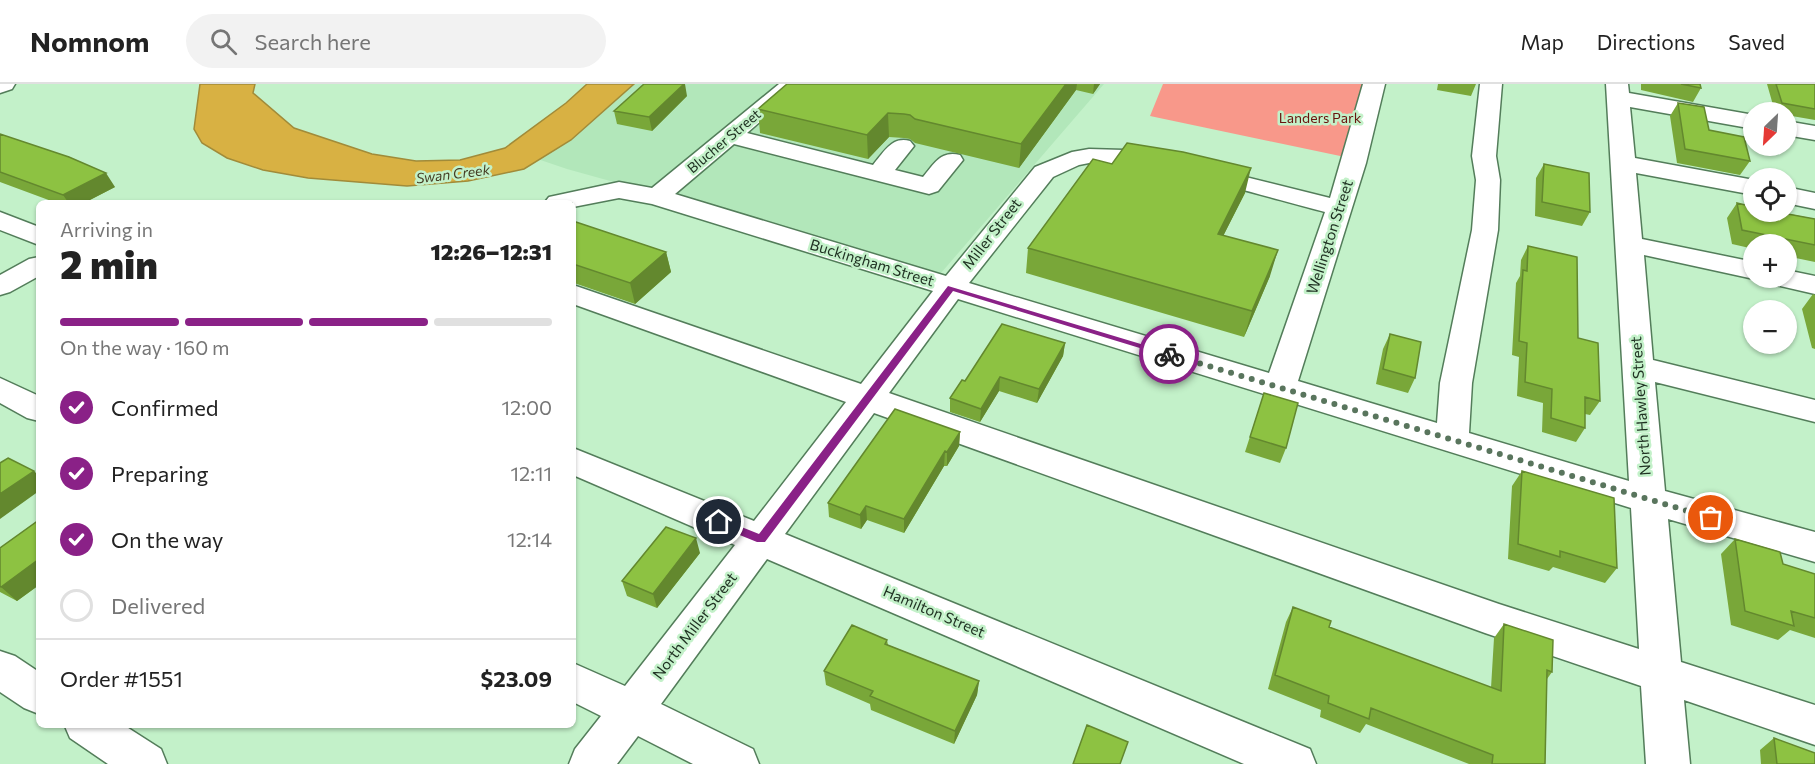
<!DOCTYPE html>
<html lang="en">
<head>
<meta charset="utf-8">
<style>
	:root { --surface:#fff; --page:#f2f2f2; --text:#222; --muted:#767676; --line:#e0e0e0; --accent:#8a2187 }
	body { margin:0; font-family:Commissioner,sans-serif; background:var(--page); color:var(--text); height:100vh; display:flex; flex-direction:column; font-size:22px; white-space:nowrap }
	* { box-sizing:border-box; margin:0 }
	p { font-size:20px; color:var(--muted) }
	.icon { flex:none; width:33px; height:33px; fill:none; stroke:currentColor; stroke-width:2; stroke-linecap:round; stroke-linejoin:round }
	.map { position:relative; flex:1; overflow:hidden }
	.sheet { position:absolute; left:36px; top:116px; width:540px; height:528px; display:flex; flex-direction:column; background:var(--surface); border-radius:9px; box-shadow:0 2px 4px #0004 }
	.sheet>* { flex:none }
	.needle { width:39px; rotate:205deg }
	.controls { position:absolute; left:1743px; top:18px; display:grid; gap:12px }
	.controls a { display:grid; place-items:center; width:54px; height:54px; border-radius:50%; background:var(--surface); box-shadow:0 2px 4px #0004; font-size:30px }
	.pin { position:absolute; display:grid; place-items:center; width:51px; height:51px; color:#fff; margin:-26px; border:3px solid #fff; border-radius:50%; box-shadow:0 2px 6px #0007 }
	.courier { position:absolute; display:grid; place-items:center; width:60px; height:60px; margin:-30px; border:4px solid #8a2187; border-radius:50%; background:#fff; color:#222; box-shadow:0 2px 8px #0007 }
	.overview em { font-style:normal; font-weight:800 }
	.overview div { display:flex; flex-direction:column-reverse }
	.overview { display:flex; align-items:center; justify-content:space-between; height:102px; padding:0 24px }
	h1 { font-size:39px; font-weight:800; line-height:45px }
	.bar { display:grid; grid-template-columns:repeat(4,1fr); gap:9px 6px; align-content:center; height:72px; padding:0 24px }
	.bar i { height:8px; border-radius:4px; background:var(--line) }
	.bar .selected { background:var(--accent) }
	.bar p { grid-column:span 4 }
	.line { display:flex; align-items:center; gap:15px; padding:0 24px; border-top:2px solid var(--line) }
	.line div { flex:1 }
	ol { padding:0 24px; list-style:none }
	li { display:flex; align-items:center; gap:18px; height:66px }
	li p { margin-inline-start:auto }
	li .icon { padding:6px; border-radius:50%; background:var(--accent); color:#fff; stroke-width:4 }
	li:last-child { color:var(--muted) }
	li i { width:33px; height:33px; border:3px solid var(--line); border-radius:50% }
	header { display:flex; align-items:center; gap:36px; box-sizing:border-box; height:84px; padding:0 30px; background:var(--surface); border-bottom:2px solid var(--line) }
	header strong { font-size:28px }
	nav { display:flex; gap:33px; margin-inline-start:auto; font-size:21px }
	.search { width:420px; height:54px; background:var(--page); display:flex; align-items:center; gap:15px; box-sizing:border-box; padding:0 21px; border-radius:33px; color:var(--muted); font-size:22px }
	.map>svg:first-child { display:block }
	.built { fill:#b2e7ba }
	.green { fill:#f8988a }
	.water { fill:#d8b143; stroke:#a18b39; stroke-width:1.5 }
	.lines { fill:none; stroke-linecap:round; stroke-linejoin:round }
	.minor-casing { stroke:#537d5a; stroke-width:3 }
	.minor { fill:#fff; fill-rule:evenodd }
	.wall { fill:#79a739 }
	.shaded-wall { fill:#63882e }
	.building { fill:#8dc242; stroke:#63882e; stroke-width:1.5 }
	.route { fill:#8a2187 }
	.done { stroke:#59755d; stroke-width:6; stroke-dasharray:0 10.8 }
	.labels { text-anchor:middle; stroke-width:5; stroke-linejoin:round; paint-order:stroke }
	.far-park-label { font-size:14px; fill:#68140e; stroke:#c3f1c9 }
	.far-street-label { font-size:14px; fill:#203223; stroke:#c3f1c9 }
	.far-water-label { font-size:14px; font-style:italic; fill:#463d25; stroke:#c3f1c9 }
	.street-label { font-size:15px; fill:#203223; stroke:#c3f1c9 }
</style>
</head>
<body>
<header>
<strong>Nomnom</strong>
<div class="search"><svg class="icon" aria-label="search" viewBox="0 0 24 24"><circle cx="10" cy="10" r="6"/><path d="M15 15l6 6"/></svg>Search here</div>
<nav><a>Map</a><a>Directions</a><a>Saved</a></nav>
</header>
<div class="map">
<svg width="1815" height="680" viewBox="0 0 1815 680">
	<rect width="100%" height="100%" fill="#c3f1c9"/>
	<path class="built" d="M587,0H1104L941,189L567,85L505,64L566,19Z"/>
	<path class="green" d="M1163,0H1365L1345,73L1150,32Z"/>
	<path class="water" d="M200,0H255L253,9L294,44L372,70L416,77L460,76L505,64L566,19L587,0H634L571,56L524,85L468,97L407,102L308,94L263,86L227,74L202,59L194,45Z"/>
	<g class="lines">
		<g class="minor-casing">
			<path id="minor" d="M0,0H15L12,5L0,9Z
				M779,0H803L747,49L873,81C884,68 892,52 910,57L914,62L895,86L923,93C934,80 941,66 960,71L963,76L938,107L929,110L734,60L675,110L946,192L1035,83L1072,68L1089,65L1124,66L1209,84L1330,114L1363,0H1385L1366,79L1298,297L1437,339L1440,299L1472,146L1476,96L1472,72L1480,0H1502L1496,72L1500,96L1498,146L1472,299L1469,349L1629,397L1606,0H1628L1629,9L1754,31V45L1630,23L1635,74L1754,96V111L1636,89L1642,155L1754,178V194H1762L1754,195L1644,171L1653,276L1815,316V338L1655,298L1665,407L1815,448V478L1668,435L1681,578L1815,621V661L1684,616L1690,680H1646L1641,602L1485,549L874,329L785,450L1310,665L1316,680H1244L767,475L661,620L753,665L759,680H693L638,652L617,680H569L575,665L601,632L573,618V579L625,602L735,461L573,391V364L754,437L846,318L573,220V201L861,300L933,207L652,120L619,114L573,123V118H545L549,113L619,98L652,104ZM1089,79C1169,82 1248,108 1325,128L1269,289L969,199L1053,93L1079,81ZM958,215L1631,424L1639,565L1499,520L889,309Z
				M1786,37L1815,42V56L1786,51Z
				M1786,103L1815,109V125L1786,119Z
				M0,128L39,143V161L0,146Z
				M39,173V192L10,208L0,211V191L29,175Z
				M1786,186L1815,192V210L1772,200L1768,194H1786Z
				M0,294L39,312V337L27,334L0,319Z
				M0,567L15,572L39,588V630L24,624L0,608Z
				M64,640H122L161,665L167,680H108L70,654Z"/>
		</g>
		<use href="#minor" class="minor"/>
	</g>
	<path class="wall" d="M787,0H1100L1093,10L1076,6L1019,84L915,59L910,55L904,54L889,53L868,75L760,49L758,25Z
		M1438,0H1476L1471,12L1437,6Z
		M1641,0H1700L1701,4L1693,18L1641,6Z
		M1767,0H1815V36L1786,31V28H1775Z
		M687,12L652,47L617,40L614,27Z
		M1678,19L1709,46L1750,77L1740,91L1677,79L1670,32Z
		M0,50L115,103L86,118H54L0,98Z
		M1112,80L1245,109L1223,152L1270,192L1244,253L1026,189L1028,164Z
		M1544,80L1590,128L1582,142L1535,132L1536,94Z
		M1737,119L1815,135V178L1786,172V160H1754V165L1732,160L1727,134Z
		M573,137L666,168L671,188L635,220L574,199L573,200Z
		M1528,162L1578,254L1600,317L1590,331L1585,330V344L1576,358L1542,348L1543,319L1517,312L1519,273L1512,271L1516,199L1520,192L1521,176Z
		M1813,210L1815,211V265L1812,264L1802,225Z
		M1390,250L1415,294L1408,309L1376,300L1383,265Z
		M1065,259L1063,272L1037,319L999,307L980,338L950,328V314L965,297Z
		M1264,309L1286,364L1280,379L1245,368Z
		M960,348L959,362L947,382H944L904,449L867,436L861,445L829,433L828,419Z
		M1522,387L1617,484L1605,499L1553,483L1549,487L1508,475L1512,402Z
		M39,436V501L17,517L0,508V464Z
		M1735,455L1783,480L1815,490V554L1790,546L1778,556L1731,541L1721,470Z
		M700,469L657,524L627,512L622,497Z
		M1293,523L1329,543L1491,604L1494,554L1504,540L1552,588L1547,595L1545,680H1469L1366,640L1360,649L1320,633L1321,626L1268,605L1286,538Z
		M887,556L888,561L979,597L977,611L954,660L871,626L870,620L826,601L824,587Z
		M1774,654L1815,680H1761L1760,666Z"/>
	<path class="shaded-wall" d="M684,0H685L687,12L652,47L649,33Z
		M1066,0H1077L1076,6L1019,84L1021,60Z
		M1094,0H1100L1093,10Z
		M888,29L889,53L868,75L867,51Z
		M1251,84L1245,109L1211,176L1218,150Z
		M106,89L115,103L86,118H68L63,111Z
		M1278,166L1270,192L1244,253L1252,227Z
		M666,168L671,188L635,220L630,199Z
		M1065,259L1063,272L1037,319L1039,305Z
		M1000,293L999,307L980,338L981,325Z
		M960,348L959,362L947,382V368Z
		M945,367L944,382L904,449V435Z
		M34,387L39,392V407L0,435V410Z
		M866,422L867,436L861,445L860,431Z
		M696,454L700,469L657,524L653,510Z
		M39,475V501L17,517L1,503Z
		M979,597L977,611L954,660L955,647Z"/>
	<path class="building" d="M644,0H684L649,33L614,27Z
		M787,0H1066L1021,60L915,35L910,31L904,30L888,29L867,51L758,25Z
		M1681,0H1700L1701,4Z
		M1776,0H1815V25L1782,19Z
		M1678,19L1704,23L1709,46L1744,53L1750,77L1685,65Z
		M0,50L69,73L106,89L63,111L0,88Z
		M1127,59L1183,68L1251,84L1218,150L1278,166L1252,227L1028,164L1093,75L1112,80Z
		M1544,80L1589,89L1590,128L1542,118Z
		M1737,119L1754,123V128H1776L1815,135V161L1742,146Z
		M573,137L666,168L630,199L573,180Z
		M1528,162L1577,173L1578,254L1598,259L1600,317L1585,313V344L1551,334L1552,305L1525,298L1527,259L1519,257L1523,186L1527,187Z
		M1002,240L1065,259L1039,305L1000,293L981,325L950,314L962,296L965,297Z
		M1390,250L1421,258L1415,294L1383,285Z
		M1264,309L1298,319L1286,364L1250,353Z
		M895,325L960,348L947,368L945,367L904,435L866,422L860,431L828,419Z
		M8,374L34,387L0,410V379Z
		M1522,387L1614,414L1617,484L1560,467V473L1518,460Z
		M39,436V475L1,503L0,502V464Z
		M666,443L696,454L653,510L622,497Z
		M1735,455L1780,468L1783,480L1815,490V534L1791,527L1794,542L1745,527Z
		M1293,523L1331,537L1329,543L1501,607L1504,540L1553,556L1552,588L1547,586L1545,680H1492L1493,671L1371,624L1369,635L1328,619L1329,612L1275,591Z
		M852,541L887,556L885,560L979,597L955,647L870,612L873,607L824,587Z
		M1087,641L1128,658L1120,680H1073Z
		M1774,654L1815,669V680H1777Z"/>
	<path class="route" d="M948,202L1174,270L1166,272L953,207L765,458H757L715,441V435L719,434L759,450Z"/>
	<g class="lines">
		<path class="done" d="M1169,270L1711,434"/>
	</g>
	<g class="labels">
		<g class="far-park-label">
			<text x="1320" y="39">Landers Park</text>
		</g>
		<g class="far-street-label">
			<text transform="translate(724 57) rotate(-40)" y="5">Blucher Street</text>
		</g>
		<g class="far-water-label">
			<text transform="translate(453 90) rotate(-7)" y="5">Swan Creek</text>
		</g>
		<g class="street-label">
			<text transform="translate(992 150) rotate(-52)" y="5">Miller Street</text>
			<text transform="translate(1330 153) rotate(-72)" y="5">Wellington Street</text>
			<text transform="translate(872 179) rotate(17)" y="5">Buckingham Street</text>
			<text transform="translate(1641 322) rotate(-94)" y="5">North Hawley Street</text>
			<text transform="translate(934 528) rotate(23)" y="5">Hamilton Street</text>
			<text transform="translate(695 542) rotate(-53)" y="5">North Miller Street</text>
		</g>
	</g>
</svg>
<div class="controls">
<a><svg class="needle" viewBox="-14 -14 28 28"><path d="M0-13l5 13h-10z" fill="#e53935"/><path d="M0 13l5-13h-10z" fill="#767676"/></svg></a>
<a><svg class="icon" aria-label="locate" viewBox="0 0 24 24"><circle cx="12" cy="12" r="6"/><path d="M12 2v4M12 18v4M2 12h4M18 12h4"/></svg></a>
<a>+</a>
<a>−</a>
</div>
<div class="pin" style="left:1711px;top:434px;background:#ea580c"><svg class="icon" aria-label="bag" viewBox="0 0 24 24"><path d="M5 8h14l-1 12H6zM9 8a3 3 0 0 1 6 0"/></svg></div>
<div class="pin" style="left:719px;top:438px;background:#1f2937"><svg class="icon" aria-label="home" viewBox="0 0 24 24"><path d="M3 11l9-7 9 7M6 9v11h12V9"/></svg></div>
<div class="courier" style="left:1169px;top:270px"><svg class="icon" aria-label="bike" viewBox="0 0 24 24"><circle cx="6" cy="16" r="4"/><circle cx="18" cy="16" r="4"/><path d="M6 16l4-8h5l3 8M10 8l3 8H6M13 5h3"/></svg></div>
<section class="sheet">
<div class="overview"><div><h1>2 min</h1><p>Arriving in</p></div><em>12:26–12:31</em></div>
<div class="bar"><i class="selected"></i><i class="selected"></i><i class="selected"></i><i></i><p>On the way · 160 m</p></div>
<ol>
<li><svg class="icon" aria-label="check" viewBox="0 0 24 24"><path d="M5 12l5 5 9-10"/></svg>Confirmed<p>12:00</p></li>
<li><svg class="icon" aria-label="check" viewBox="0 0 24 24"><path d="M5 12l5 5 9-10"/></svg>Preparing<p>12:11</p></li>
<li><svg class="icon" aria-label="check" viewBox="0 0 24 24"><path d="M5 12l5 5 9-10"/></svg>On the way<p>12:14</p></li>
<li><i></i>Delivered</li>
</ol>
<div class="line" style="height:78px"><div>Order #1551</div><b>$23.09</b></div>
</section>
</div>
</body>
</html>
